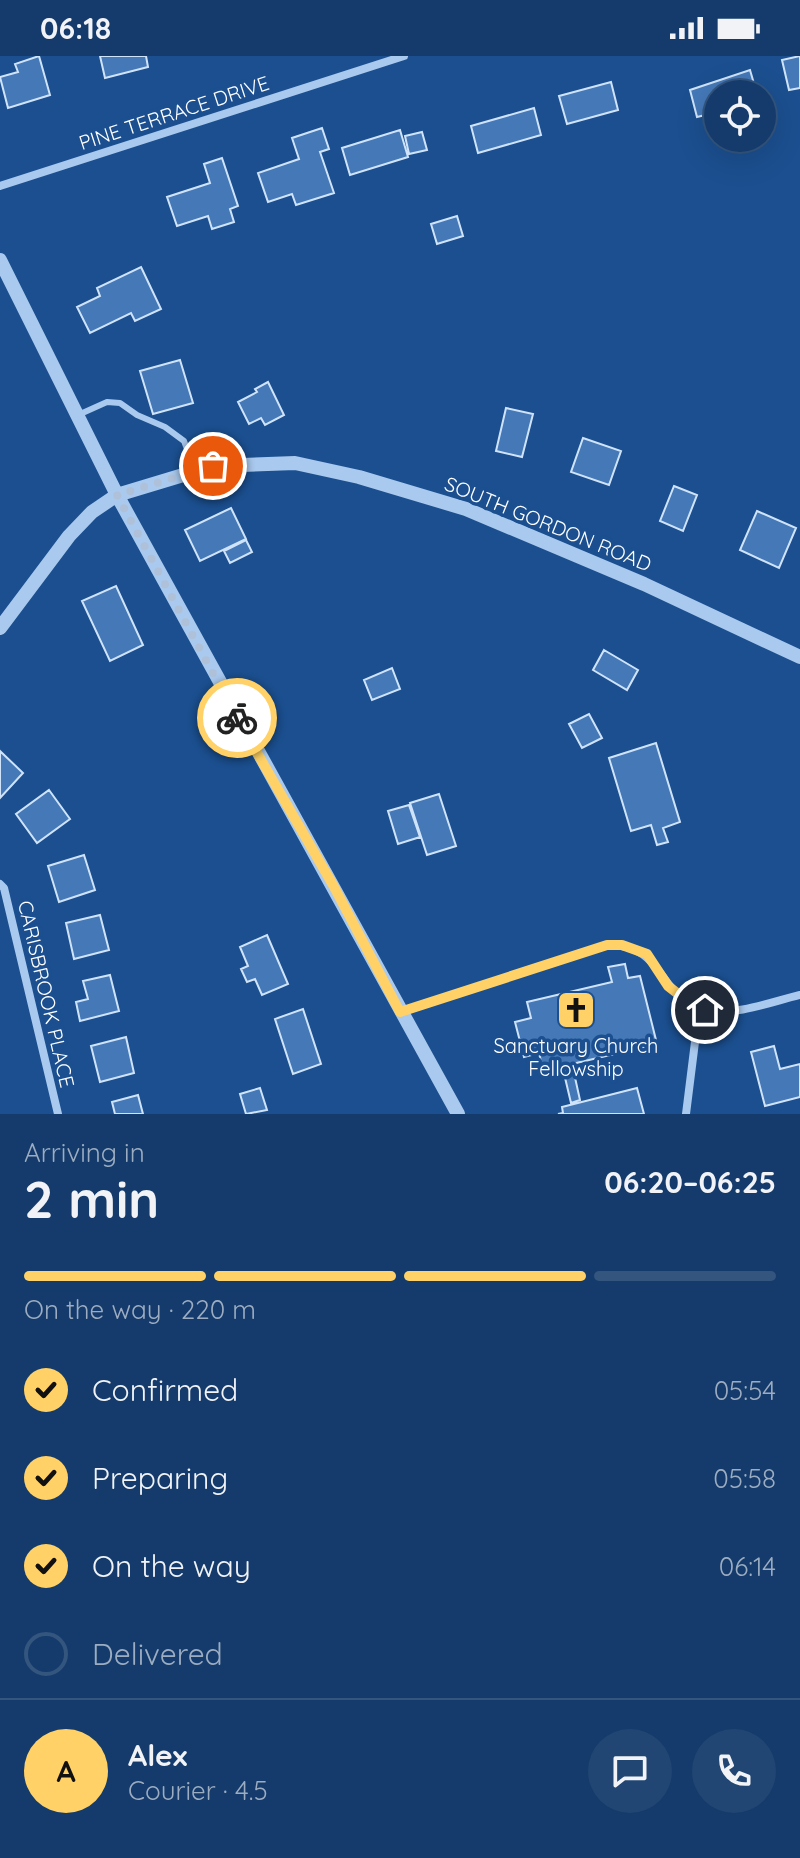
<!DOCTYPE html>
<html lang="en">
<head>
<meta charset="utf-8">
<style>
	:root { --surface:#143b6b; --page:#214673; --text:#f1f3f6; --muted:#9dadc1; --line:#33557e; --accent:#ffd166 }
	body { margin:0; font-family:Quicksand,sans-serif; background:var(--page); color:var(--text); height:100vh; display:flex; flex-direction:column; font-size:30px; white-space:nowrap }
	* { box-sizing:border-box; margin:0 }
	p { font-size:26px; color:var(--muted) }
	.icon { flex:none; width:44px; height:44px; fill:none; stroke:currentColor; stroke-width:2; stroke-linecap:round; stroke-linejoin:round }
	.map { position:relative; height:1058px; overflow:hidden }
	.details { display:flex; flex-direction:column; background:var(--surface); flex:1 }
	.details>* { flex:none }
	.buttons { position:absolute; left:704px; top:24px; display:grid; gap:16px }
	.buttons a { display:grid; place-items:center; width:72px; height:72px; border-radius:50%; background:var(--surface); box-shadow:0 8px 32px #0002,0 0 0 2px var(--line); font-size:40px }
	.pin { position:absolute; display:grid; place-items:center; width:68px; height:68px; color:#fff; margin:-34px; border:4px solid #fff; border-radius:50%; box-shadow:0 2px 8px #0007 }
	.courier { position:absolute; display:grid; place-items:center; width:80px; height:80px; margin:-40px; border:6px solid #ffd166; border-radius:50%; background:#fff; color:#222; box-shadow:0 2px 10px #0007 }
	.headline em { font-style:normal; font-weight:700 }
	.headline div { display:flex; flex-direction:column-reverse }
	.headline { display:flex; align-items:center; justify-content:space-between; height:136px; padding:0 24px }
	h1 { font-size:52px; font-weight:700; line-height:60px }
	.bar { display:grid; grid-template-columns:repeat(4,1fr); gap:12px 8px; align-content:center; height:96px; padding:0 24px }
	.bar i { height:10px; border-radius:6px; background:var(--line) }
	.bar .current { background:var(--accent) }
	.bar p { grid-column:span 4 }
	.line { display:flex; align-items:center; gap:20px; padding:0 24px; border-top:2px solid var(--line) }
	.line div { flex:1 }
	.round { display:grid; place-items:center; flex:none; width:84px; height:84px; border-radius:42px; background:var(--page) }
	ol { padding:0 24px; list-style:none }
	li { display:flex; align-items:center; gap:24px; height:88px }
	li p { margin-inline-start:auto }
	li .icon { padding:8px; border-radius:50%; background:var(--accent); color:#111; stroke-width:4 }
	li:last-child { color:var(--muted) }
	li i { width:44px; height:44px; border:4px solid var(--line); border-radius:50% }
	.status { display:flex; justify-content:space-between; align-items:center; height:56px; padding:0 40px; background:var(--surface); direction:ltr }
	.status svg { height:22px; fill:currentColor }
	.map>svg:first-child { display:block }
	.building { fill:#4478b7; stroke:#cfe3fa; stroke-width:2 }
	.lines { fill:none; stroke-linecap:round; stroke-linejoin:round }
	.service { stroke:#a9c9ee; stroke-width:6 }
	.minor { stroke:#a9c9ee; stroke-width:8 }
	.tertiary { stroke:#a9c9ee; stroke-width:14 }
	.done { stroke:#afc1d8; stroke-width:8; stroke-dasharray:0 14.4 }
	.route { stroke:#ffd166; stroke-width:10 }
	.labels { text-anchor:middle; stroke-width:7; stroke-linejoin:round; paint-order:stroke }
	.street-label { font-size:20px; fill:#fff; stroke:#1b4f8f }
	.poi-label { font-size:20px; fill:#fff; stroke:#1b4f8f }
</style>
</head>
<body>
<div class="status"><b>06:18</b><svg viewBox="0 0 49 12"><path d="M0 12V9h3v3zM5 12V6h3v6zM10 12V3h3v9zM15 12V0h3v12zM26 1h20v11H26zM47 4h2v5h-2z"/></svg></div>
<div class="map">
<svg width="800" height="1058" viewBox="0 0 800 1058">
	<rect width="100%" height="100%" fill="#1b4f8f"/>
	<path class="building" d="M39,0L50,39L8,52L0,21L18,16L15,8Z
		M100,0H146L148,11L105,22Z
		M800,0V32L789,34L782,4Z
		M750,14L757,38H718V56L697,61L690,34Z
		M611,26L618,54L567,68L559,40Z
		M534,52L541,79L478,97L471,70Z
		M322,72L329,93L320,96L334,137L296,149L292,138L268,146L258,117L299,103L292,82Z
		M400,74L408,101L350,119L342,92Z
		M422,76L427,94L409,98L405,80Z
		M222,102L238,150L230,153L234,166L212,173L208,160L177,170L167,141L210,127L204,108Z
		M457,160L463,180L437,188L431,168Z
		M141,211L161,253L135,265L131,257L90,277L77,251L100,240L97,232Z
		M180,304L193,347L153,358L140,315Z
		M268,326L284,359L265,369L261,362L249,368L238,346L257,336L255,333Z
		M506,352L533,358L522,401L496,395Z
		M583,382L621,395L609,429L571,416Z
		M674,430L697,439L683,475L660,465Z
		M231,452L246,483L200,505L185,474Z
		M757,455L796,472L779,512L740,494Z
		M246,484L252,496L230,507L224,495Z
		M116,530L143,589L110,605L82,545Z
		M604,594L638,614L627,634L593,614Z
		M392,612L400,633L372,644L364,624Z
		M589,658L602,682L582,692L569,668Z
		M656,687L680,766L663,772L668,786L657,789L651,769L631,775L609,702Z
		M0,695L23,717L0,742Z
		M49,734L70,763L37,787L16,758Z
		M439,738L456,790L427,799L410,747Z
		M409,749L420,781L398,788L388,755Z
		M84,799L95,834L59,846L48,810Z
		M100,859L109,894L74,903L66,867Z
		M267,879L288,928L262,939L255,923L247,926L241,913L248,910L240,891Z
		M625,908L628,922L640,920L657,988L572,1008L580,1044L571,1047L562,1009L543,1014L539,997L524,1001L515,966L531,962L527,946L612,926L608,911Z
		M110,919L119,955L80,965L76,946L88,943L83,925Z
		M303,953L321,1008L293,1018L275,963Z
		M126,981L134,1017L100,1026L91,990Z
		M774,990L780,1013L800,1008V1041L765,1050L751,996Z
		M260,1032L267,1054L246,1058L240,1038Z
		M637,1032L644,1058H558L563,1057L562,1051Z
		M138,1039L143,1058H115L112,1046Z"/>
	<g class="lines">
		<path class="service" d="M78,359L107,346L120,347L137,359L165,371L184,385L195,415"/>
		<path class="minor" d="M0,130L404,0
			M0,828L4,832L58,1058
			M401,956L607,889C668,888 656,944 707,954C736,960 771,946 800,939
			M686,1058L695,986L705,954"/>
		<path class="tertiary" d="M0,204L117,439L458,1058
			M0,572L69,480L92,456L117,439L213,410L295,407L359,421L466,453L644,528L800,601"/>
	</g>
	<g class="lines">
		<path class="done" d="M213,410L117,439L237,662"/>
		<path class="route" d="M237,662L333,829L400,956L607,889H622L647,898L668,930L691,948L705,954"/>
	</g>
	<defs>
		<g id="church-square" transform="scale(2)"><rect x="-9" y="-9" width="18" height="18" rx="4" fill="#ffd166" stroke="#1b4f8f"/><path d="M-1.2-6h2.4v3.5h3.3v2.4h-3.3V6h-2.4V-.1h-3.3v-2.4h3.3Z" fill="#111"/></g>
	</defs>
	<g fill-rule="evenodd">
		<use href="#church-square" x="576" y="954"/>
	</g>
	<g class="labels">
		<g class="street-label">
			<text transform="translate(174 57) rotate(-18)" y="7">PINE TERRACE DRIVE</text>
			<text transform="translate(548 468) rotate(22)" y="7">SOUTH GORDON ROAD</text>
			<text transform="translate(46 938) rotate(77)" y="7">CARISBROOK PLACE</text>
		</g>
		<g class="poi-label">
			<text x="576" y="997">Sanctuary Church<tspan x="576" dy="23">Fellowship</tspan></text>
		</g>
	</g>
</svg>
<div class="buttons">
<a><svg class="icon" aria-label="locate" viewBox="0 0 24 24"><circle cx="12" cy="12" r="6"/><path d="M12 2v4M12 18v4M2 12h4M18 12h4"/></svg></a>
</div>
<div class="pin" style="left:213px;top:410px;background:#ea580c"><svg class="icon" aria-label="bag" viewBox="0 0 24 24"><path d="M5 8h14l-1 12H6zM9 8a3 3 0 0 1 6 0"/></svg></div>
<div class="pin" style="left:705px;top:954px;background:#1f2937"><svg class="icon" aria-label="home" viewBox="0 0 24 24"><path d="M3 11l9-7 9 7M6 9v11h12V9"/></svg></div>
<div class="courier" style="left:237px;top:662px"><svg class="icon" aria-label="bike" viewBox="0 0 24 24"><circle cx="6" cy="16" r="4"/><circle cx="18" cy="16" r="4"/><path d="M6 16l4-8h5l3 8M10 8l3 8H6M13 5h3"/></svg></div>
</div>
<section class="details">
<div class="headline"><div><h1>2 min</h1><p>Arriving in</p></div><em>06:20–06:25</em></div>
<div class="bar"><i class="current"></i><i class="current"></i><i class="current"></i><i></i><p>On the way · 220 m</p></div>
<ol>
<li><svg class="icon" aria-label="check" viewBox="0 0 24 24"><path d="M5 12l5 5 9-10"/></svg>Confirmed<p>05:54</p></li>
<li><svg class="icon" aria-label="check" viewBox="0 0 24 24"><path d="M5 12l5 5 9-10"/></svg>Preparing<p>05:58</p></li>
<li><svg class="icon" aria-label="check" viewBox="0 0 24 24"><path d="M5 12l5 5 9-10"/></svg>On the way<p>06:14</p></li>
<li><i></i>Delivered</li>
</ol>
<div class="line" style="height:144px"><b class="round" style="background:var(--accent);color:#111">A</b><div><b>Alex</b><p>Courier · 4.5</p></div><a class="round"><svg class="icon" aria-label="chat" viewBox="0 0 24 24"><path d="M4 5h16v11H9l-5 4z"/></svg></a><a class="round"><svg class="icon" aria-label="phone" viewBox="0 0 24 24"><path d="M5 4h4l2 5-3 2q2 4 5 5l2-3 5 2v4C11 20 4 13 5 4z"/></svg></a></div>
</section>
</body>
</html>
